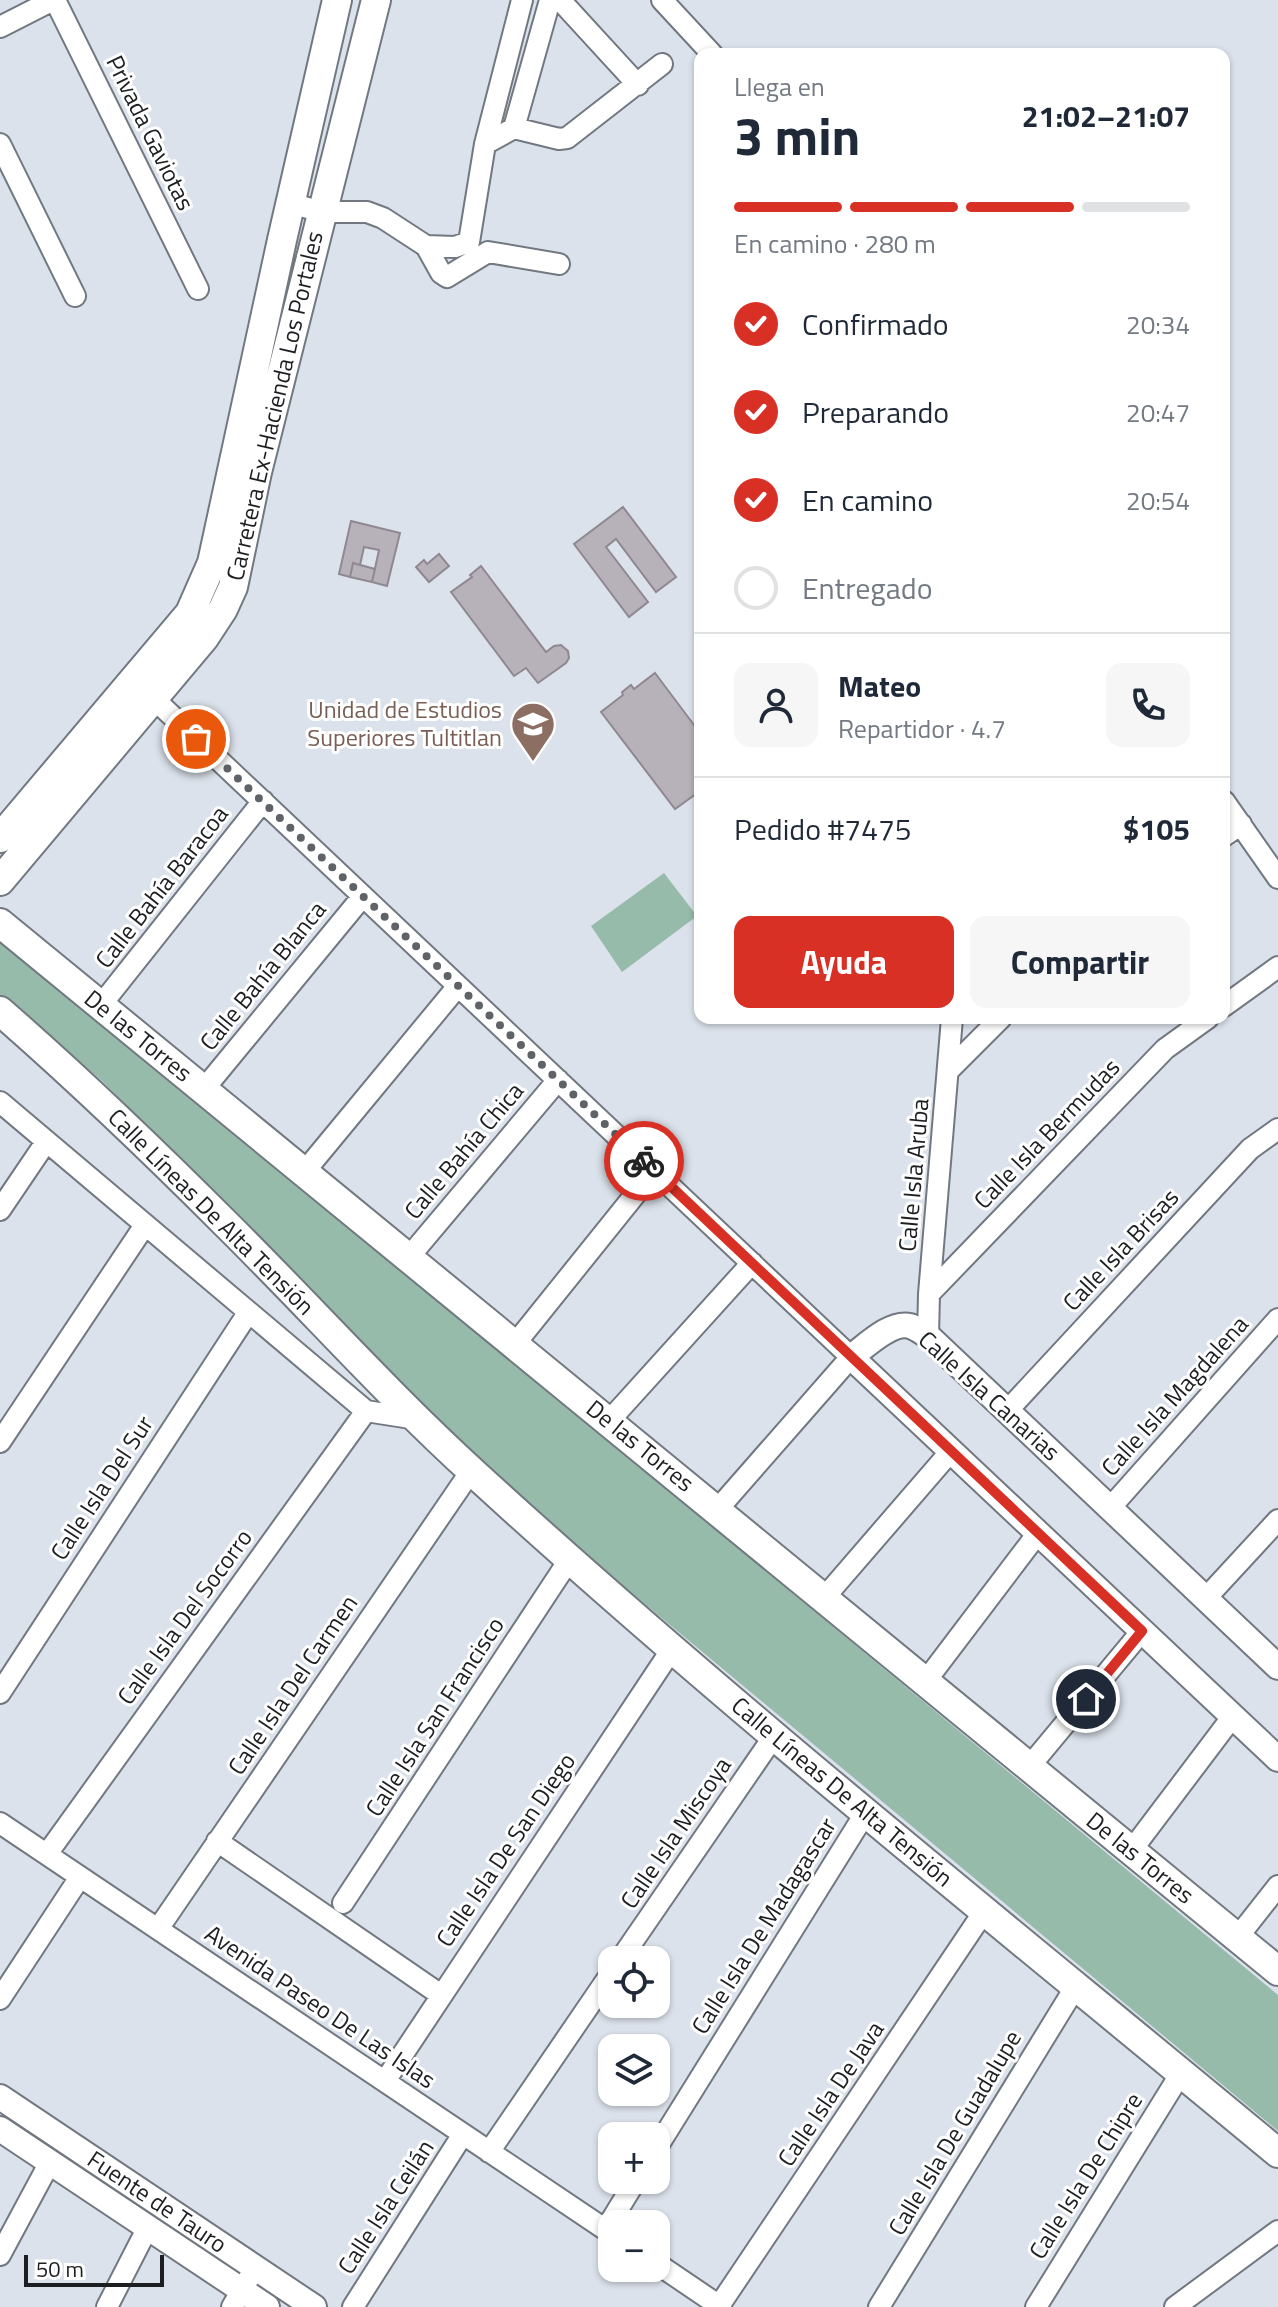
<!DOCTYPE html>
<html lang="es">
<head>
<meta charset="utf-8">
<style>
	:root { --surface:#fff; --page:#f6f6f7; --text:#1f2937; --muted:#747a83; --line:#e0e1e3; --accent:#d93025 }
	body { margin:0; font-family:"Titillium Web",sans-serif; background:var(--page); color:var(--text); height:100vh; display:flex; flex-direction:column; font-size:30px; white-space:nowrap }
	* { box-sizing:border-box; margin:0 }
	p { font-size:26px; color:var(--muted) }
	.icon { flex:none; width:44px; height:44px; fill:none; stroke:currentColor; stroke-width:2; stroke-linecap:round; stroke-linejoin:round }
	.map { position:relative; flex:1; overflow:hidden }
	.side { position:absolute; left:694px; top:48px; width:536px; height:976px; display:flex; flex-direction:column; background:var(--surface); border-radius:16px; box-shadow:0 2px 6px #0004 }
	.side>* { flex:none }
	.fabs { position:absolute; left:598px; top:1946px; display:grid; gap:16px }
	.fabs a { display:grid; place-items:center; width:72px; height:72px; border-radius:16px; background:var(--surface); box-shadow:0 2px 6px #0004; font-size:40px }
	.scale { position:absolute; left:24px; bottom:20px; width:140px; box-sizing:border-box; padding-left:8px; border:4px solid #1c1e21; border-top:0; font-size:22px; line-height:28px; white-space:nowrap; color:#1c1e21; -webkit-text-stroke:6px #fff; paint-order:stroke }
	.pin { position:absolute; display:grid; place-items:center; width:68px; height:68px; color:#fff; margin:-34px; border:4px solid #fff; border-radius:50%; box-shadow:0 2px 8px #0007 }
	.courier { position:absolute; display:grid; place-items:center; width:80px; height:80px; margin:-40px; border:6px solid #d93025; border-radius:50%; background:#fff; color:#222; box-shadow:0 2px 10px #0007 }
	.overview em { font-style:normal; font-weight:700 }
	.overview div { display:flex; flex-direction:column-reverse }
	.overview { display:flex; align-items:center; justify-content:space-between; height:136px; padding:0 40px }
	h1 { font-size:52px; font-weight:700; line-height:60px }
	.bar { display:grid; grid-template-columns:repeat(4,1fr); gap:12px 8px; align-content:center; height:96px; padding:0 40px }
	.bar i { height:10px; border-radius:6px; background:var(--line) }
	.bar .selected { background:var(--accent) }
	.bar p { grid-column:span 4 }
	.line { display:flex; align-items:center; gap:20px; padding:0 40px; border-top:2px solid var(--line) }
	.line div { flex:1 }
	.round { display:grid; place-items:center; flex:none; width:84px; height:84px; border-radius:16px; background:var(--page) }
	ol { padding:0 40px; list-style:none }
	li { display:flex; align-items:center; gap:24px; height:88px }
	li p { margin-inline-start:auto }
	li .icon { padding:8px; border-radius:50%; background:var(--accent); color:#fff; stroke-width:4 }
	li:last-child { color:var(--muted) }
	li i { width:44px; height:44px; border:4px solid var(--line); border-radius:50% }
	.primary-button { display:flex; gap:16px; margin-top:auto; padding:16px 40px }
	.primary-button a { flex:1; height:92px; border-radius:16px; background:var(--accent); color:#fff; font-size:32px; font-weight:700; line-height:92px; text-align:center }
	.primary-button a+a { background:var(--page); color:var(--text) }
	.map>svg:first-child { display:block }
	.green { fill:#97bbaa }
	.building { fill:#b7b1ba; stroke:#8e8890; stroke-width:2 }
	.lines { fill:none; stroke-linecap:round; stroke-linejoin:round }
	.minor-casing { stroke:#727880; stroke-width:24 }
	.tertiary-casing { stroke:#727880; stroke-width:28 }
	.secondary-casing { stroke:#727880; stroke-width:32 }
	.minor { stroke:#fff; stroke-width:20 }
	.tertiary { stroke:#fff; stroke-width:24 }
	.secondary { stroke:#fff; stroke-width:28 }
	.done { stroke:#5f6368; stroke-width:8; stroke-dasharray:0 14.4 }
	.route { stroke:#d93025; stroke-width:10 }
	.labels { text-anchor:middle; stroke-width:6; stroke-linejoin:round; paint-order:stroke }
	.street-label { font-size:24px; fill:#1c1e21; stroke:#fff }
	.education-label { font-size:24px; fill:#785e54; stroke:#fff; text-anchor:end }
</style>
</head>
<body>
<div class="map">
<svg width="1278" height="2307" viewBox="0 0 1278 2307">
	<rect width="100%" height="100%" fill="#dce2eb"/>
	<path class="green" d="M664,873L697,916L622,972L591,926Z
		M0,943L610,1442L1278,1995V2131L532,1510L364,1347L102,1081L0,995Z"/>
	<path class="building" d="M623,507L676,577L656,592L616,539L606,547L648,602L629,617L574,544Z
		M351,521L400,533L387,586L372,582L379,550L364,547L360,565L353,563L350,577L339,574Z
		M439,554L449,566L429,582L416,567L424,560L427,564Z
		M353,563L375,569L372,582L350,577Z
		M481,566L546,652L554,646L561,645L568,651L569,658L566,663L538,683L526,668L514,676L451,592L472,577L470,575Z
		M655,673L700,733V791L675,809L601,712L623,695L622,692L631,685L634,689Z"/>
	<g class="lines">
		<g class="minor-casing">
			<path id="minor" d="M55,0L198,289
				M560,0L638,85
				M662,0L712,54
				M0,27L53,0
				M514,128L550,0
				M0,144L75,296
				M485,144L514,128L559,139L567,138L662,64
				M291,203L321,212H367L383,218L426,246L441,273L447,277L488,252L559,264
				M426,246L455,247L469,242L485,144L522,0
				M142,691L152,697L851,1357L717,1510
				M1224,801L1278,878
				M1224,836L1241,824
				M101,1005L263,801
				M1224,1006L1278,967
				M949,1070L1001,1018
				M204,1089L363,896
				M0,1102L366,1411L417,1419
				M305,1171L458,986
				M0,1210L46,1142
				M409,1257L558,1080
				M929,1294L1165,1049L1208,1018
				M928,1336L929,1294L952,1018
				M515,1344L654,1171
				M1007,1411L1250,1149L1278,1129
				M609,1421L752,1263
				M0,1442L145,1225
				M1110,1508L1278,1319
				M824,1598L951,1451
				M1206,1598L1278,1520
				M925,1682L1038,1533
				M0,1693L248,1313
				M1029,1767L1142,1631
				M0,1823L612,2234
				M217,1841L441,1995
				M1131,1851L1233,1716
				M47,1854L366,1411
				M343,1903L569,1560
				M158,1929L471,1471
				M1237,1938L1278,1886
				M620,1960L774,1736
				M0,1999L80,1877
				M385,2081L672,1649
				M656,2149L866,1812
				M489,2152L612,1972
				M606,2229L636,2180
				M0,2255L50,2162
				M656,2263L721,2307
				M719,2306L985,1910
				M107,2307L148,2227
				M232,2307L249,2278
				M353,2307L463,2134
				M879,2307L1076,1986
				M1036,2307L1181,2073
				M1175,2307L1278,2231"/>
		</g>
		<g class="tertiary-casing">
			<path id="tertiary" d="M1278,1667L928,1336C923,1333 917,1328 910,1326C891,1321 866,1346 851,1357L1278,1759
				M0,2097L314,2307
				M0,2129L267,2307"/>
		</g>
		<g class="secondary-casing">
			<path id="secondary" d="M0,838L190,613L212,563L282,240L337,0
				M0,881L204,638L223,609L233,587L257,472L376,0
				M0,923L1278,1971
				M0,1011C78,1079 153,1151 226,1224C310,1307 388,1395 475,1474C734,1711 1008,1929 1278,2153"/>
		</g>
		<use href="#minor" class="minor"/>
		<use href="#tertiary" class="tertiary"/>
		<use href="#secondary" class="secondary"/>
	</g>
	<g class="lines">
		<path class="done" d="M196,739L644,1161"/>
		<path class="route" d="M644,1161L1142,1631L1086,1699"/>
	</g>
	<defs>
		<g id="university-pin" transform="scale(2.3)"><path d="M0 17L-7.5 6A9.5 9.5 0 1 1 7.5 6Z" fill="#8d6e63" stroke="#fff"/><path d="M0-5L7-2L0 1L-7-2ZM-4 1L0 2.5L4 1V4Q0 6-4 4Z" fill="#fff"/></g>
	</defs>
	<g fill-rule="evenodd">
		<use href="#university-pin" x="533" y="724"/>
	</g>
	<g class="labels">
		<g class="street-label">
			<text transform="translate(150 133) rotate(64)" y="8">Privada Gaviotas</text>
			<text transform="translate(275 406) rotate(-77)" y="8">Carretera Ex-Hacienda Los Portales</text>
			<text transform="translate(162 887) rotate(-52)" y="8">Calle Bahía Baracoa</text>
			<text transform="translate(263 976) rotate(-51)" y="8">Calle Bahía Blanca</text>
			<text transform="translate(138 1036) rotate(39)" y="8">De las Torres</text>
			<text transform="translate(1047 1134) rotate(-46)" y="8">Calle Isla Bermudas</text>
			<text transform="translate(464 1151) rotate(-50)" y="8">Calle Bahía Chica</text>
			<text transform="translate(914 1175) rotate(-85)" y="8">Calle Isla Aruba</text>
			<text transform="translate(211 1212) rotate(45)" y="8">Calle Líneas De Alta Tensión</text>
			<text transform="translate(1121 1250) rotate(-47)" y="8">Calle Isla Brisas</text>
			<text transform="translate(989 1396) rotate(42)" y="8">Calle Isla Canarias</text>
			<text transform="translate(1175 1396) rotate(-48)" y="8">Calle Isla Magdalena</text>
			<text transform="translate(640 1446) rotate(39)" y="8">De las Torres</text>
			<text transform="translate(102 1488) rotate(-57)" y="8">Calle Isla Del Sur</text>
			<text transform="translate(185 1617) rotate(-54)" y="8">Calle Isla Del Socorro</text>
			<text transform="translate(293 1685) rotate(-56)" y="8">Calle Isla Del Carmen</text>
			<text transform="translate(435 1717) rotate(-57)" y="8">Calle Isla San Francisco</text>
			<text transform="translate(842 1792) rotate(40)" y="8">Calle Líneas De Alta Tensión</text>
			<text transform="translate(676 1833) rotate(-56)" y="8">Calle Isla Miscoya</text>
			<text transform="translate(506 1850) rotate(-56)" y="8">Calle Isla De San Diego</text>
			<text transform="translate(1140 1858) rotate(39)" y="8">De las Torres</text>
			<text transform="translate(764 1926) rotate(-58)" y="8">Calle Isla De Madagascar</text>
			<text transform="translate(320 2007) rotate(34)" y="8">Avenida Paseo De Las Islas</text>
			<text transform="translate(831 2094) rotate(-56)" y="8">Calle Isla De Java</text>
			<text transform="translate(955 2133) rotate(-59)" y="8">Calle Isla De Guadalupe</text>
			<text transform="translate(1086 2176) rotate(-58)" y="8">Calle Isla De Chipre</text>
			<text transform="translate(157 2202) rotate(34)" y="8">Fuente de Tauro</text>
			<text transform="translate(386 2207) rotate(-57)" y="8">Calle Isla Ceilán</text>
		</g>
		<g class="education-label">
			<text x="502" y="718">Unidad de Estudios<tspan x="502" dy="28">Superiores Tultitlan</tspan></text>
		</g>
	</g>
</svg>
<div class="fabs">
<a><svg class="icon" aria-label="locate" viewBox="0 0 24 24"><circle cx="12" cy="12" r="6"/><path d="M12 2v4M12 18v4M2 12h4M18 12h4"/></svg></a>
<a><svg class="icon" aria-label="layers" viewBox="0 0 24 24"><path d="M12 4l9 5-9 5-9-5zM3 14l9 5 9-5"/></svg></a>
<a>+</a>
<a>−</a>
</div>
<div class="scale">50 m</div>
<div class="pin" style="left:196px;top:739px;background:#ea580c"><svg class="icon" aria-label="bag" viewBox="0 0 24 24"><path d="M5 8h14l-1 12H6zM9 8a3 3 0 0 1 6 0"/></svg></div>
<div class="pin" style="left:1086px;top:1699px;background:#1f2937"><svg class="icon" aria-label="home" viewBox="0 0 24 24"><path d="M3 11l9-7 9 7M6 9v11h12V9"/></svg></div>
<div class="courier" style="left:644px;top:1161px"><svg class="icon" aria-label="bike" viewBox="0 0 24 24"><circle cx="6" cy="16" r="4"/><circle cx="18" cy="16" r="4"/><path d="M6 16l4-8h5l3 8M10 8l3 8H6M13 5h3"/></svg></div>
<section class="side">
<div class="overview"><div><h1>3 min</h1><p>Llega en</p></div><em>21:02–21:07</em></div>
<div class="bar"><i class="selected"></i><i class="selected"></i><i class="selected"></i><i></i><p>En camino · 280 m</p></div>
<ol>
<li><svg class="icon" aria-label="check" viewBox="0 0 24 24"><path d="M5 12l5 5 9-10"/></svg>Confirmado<p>20:34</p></li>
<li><svg class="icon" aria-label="check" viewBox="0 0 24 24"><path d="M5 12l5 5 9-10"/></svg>Preparando<p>20:47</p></li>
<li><svg class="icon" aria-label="check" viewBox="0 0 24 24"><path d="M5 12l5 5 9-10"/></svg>En camino<p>20:54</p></li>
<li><i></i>Entregado</li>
</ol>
<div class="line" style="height:144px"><a class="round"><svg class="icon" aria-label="person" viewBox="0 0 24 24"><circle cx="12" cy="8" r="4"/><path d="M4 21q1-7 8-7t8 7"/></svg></a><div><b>Mateo</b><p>Repartidor · 4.7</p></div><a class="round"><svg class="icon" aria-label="phone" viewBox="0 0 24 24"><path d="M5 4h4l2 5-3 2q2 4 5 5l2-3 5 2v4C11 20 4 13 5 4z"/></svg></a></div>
<div class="line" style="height:104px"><div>Pedido #7475</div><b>$105</b></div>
<div class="primary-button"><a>Ayuda</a><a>Compartir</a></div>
</section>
</div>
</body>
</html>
